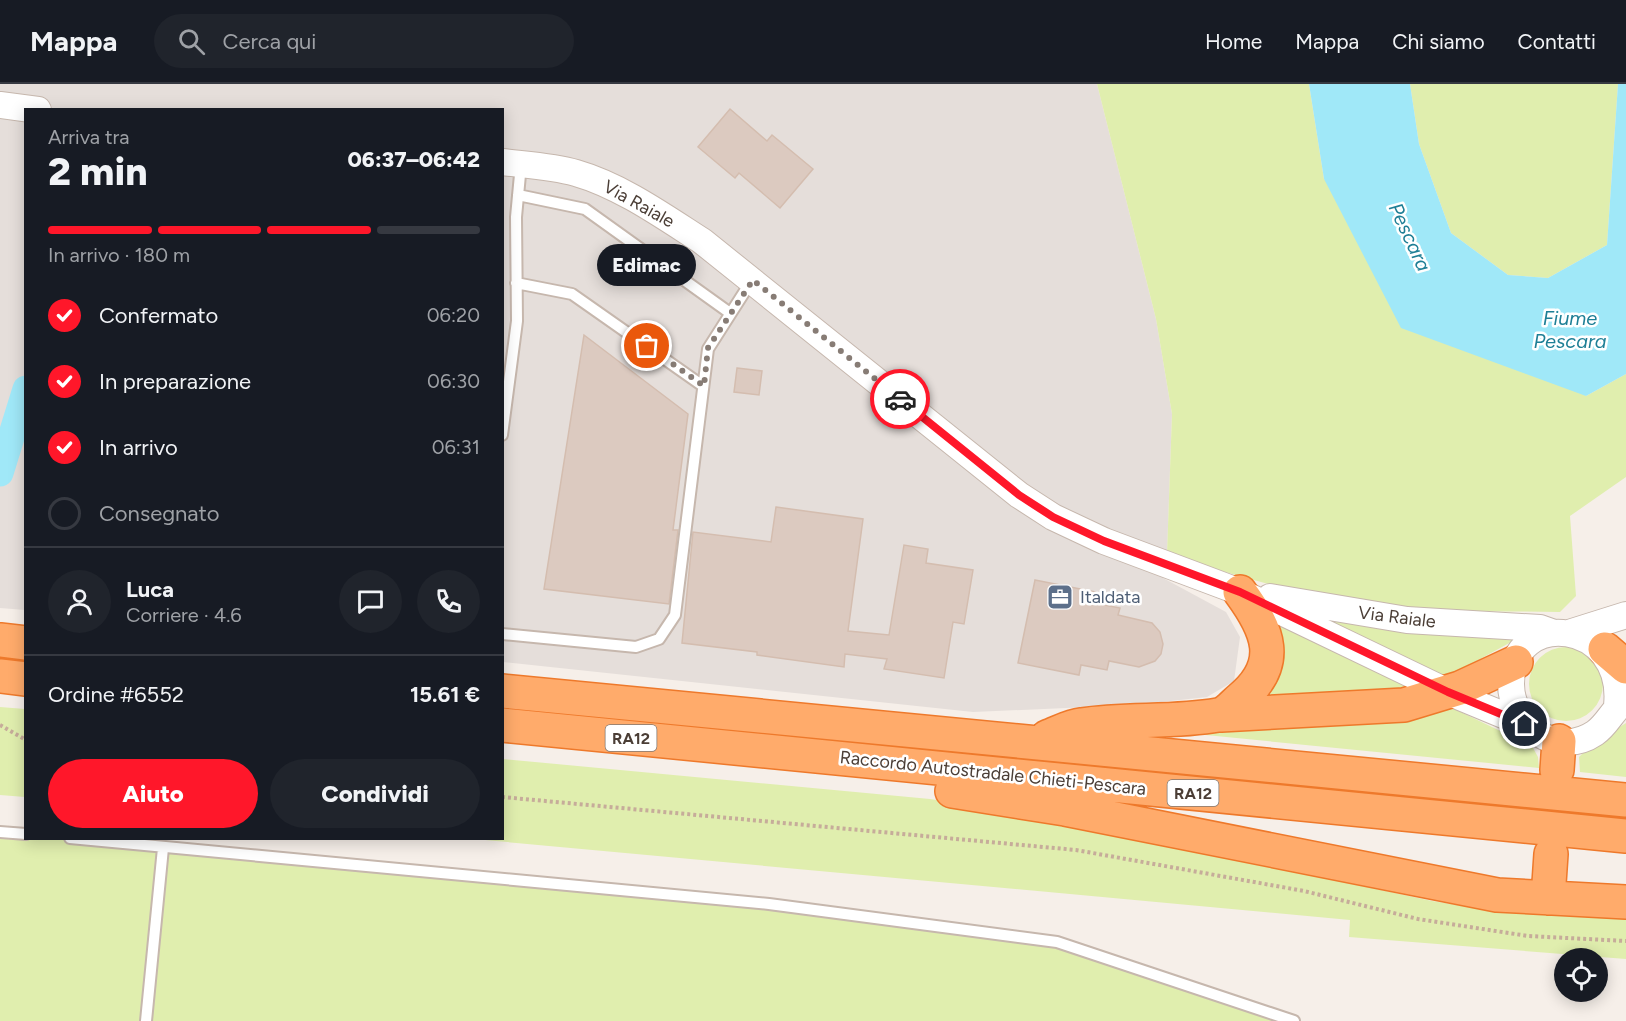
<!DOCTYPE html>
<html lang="it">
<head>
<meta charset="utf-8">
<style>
	:root { --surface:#171b24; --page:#20242c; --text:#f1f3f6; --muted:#9ea1a6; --line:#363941; --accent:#ff172a }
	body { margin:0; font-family:Figtree,sans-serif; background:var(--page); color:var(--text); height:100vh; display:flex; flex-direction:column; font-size:22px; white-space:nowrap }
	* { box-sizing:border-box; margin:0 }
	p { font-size:20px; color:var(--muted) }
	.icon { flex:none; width:33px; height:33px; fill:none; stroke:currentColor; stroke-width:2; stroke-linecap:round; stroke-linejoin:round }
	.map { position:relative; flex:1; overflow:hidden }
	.side { position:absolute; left:24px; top:24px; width:480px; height:732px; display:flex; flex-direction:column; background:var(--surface); border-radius:0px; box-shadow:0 3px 15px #0003 }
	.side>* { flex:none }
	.controls { position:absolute; left:1554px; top:864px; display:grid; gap:12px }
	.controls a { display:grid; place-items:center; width:54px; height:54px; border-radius:50%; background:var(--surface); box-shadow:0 3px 15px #0003; font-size:30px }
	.pin { position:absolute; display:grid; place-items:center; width:51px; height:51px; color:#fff; margin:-26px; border:3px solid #fff; border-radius:50%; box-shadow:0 2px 6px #0007 }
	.courier { position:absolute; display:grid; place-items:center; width:60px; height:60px; margin:-30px; border:4px solid #ff172a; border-radius:50%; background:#fff; color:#222; box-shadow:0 2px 8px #0007 }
	.bubble { position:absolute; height:42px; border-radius:21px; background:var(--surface); box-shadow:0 3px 15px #0003; font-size:20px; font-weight:800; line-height:42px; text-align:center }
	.head em { font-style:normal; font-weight:800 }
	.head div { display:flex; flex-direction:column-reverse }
	.head { display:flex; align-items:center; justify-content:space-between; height:102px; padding:0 24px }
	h1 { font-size:39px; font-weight:800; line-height:45px }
	.bar { display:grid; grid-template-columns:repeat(4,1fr); gap:9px 6px; align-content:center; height:72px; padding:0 24px }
	.bar i { height:8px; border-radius:4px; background:var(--line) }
	.bar .selected { background:var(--accent) }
	.bar p { grid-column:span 4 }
	.line { display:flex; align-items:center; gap:15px; padding:0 24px; border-top:2px solid var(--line) }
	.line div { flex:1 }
	.round { display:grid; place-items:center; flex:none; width:63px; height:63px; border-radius:32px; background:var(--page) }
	ol { padding:0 24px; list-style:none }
	li { display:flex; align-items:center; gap:18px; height:66px }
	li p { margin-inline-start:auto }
	li .icon { padding:6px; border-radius:50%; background:var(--accent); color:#fff; stroke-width:4 }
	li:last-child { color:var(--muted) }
	li i { width:33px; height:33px; border:3px solid var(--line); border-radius:50% }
	.primary-button { display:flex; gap:12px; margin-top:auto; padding:12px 24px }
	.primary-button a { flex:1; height:69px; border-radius:36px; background:var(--accent); color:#fff; font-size:24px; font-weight:800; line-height:69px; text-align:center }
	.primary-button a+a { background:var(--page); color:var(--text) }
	header { display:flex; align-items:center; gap:36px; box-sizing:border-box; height:84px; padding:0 30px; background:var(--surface); border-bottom:2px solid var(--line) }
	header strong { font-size:28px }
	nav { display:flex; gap:33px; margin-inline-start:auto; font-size:21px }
	.search { width:420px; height:54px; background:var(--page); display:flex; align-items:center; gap:15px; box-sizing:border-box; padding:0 21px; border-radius:33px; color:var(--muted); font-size:22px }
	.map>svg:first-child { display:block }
	.industrial { fill:#e5deda }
	.green { fill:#e0eeae }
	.water { fill:#a0e8f8 }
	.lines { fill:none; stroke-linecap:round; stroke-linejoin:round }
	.canal { stroke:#a0e8f8; stroke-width:27 }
	.building { fill:#dccac0; stroke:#d4bdaf; stroke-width:1.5 }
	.service-casing { stroke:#c6b7ad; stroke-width:14 }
	.tertiary-casing { stroke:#c6b7ad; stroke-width:28 }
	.motorway-casing { stroke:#ee792b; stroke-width:36 }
	.path { stroke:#c6ac9a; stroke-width:4; stroke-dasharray:3 3; stroke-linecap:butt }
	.service { stroke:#fff; stroke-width:10 }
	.tertiary { stroke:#fff; stroke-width:26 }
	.motorway { stroke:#ffab6b; stroke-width:33 }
	.done { stroke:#877c75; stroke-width:6; stroke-dasharray:0 10.8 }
	.route { stroke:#ff172a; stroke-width:8 }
	.labels { text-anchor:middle; stroke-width:5; stroke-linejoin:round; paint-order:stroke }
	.shield { fill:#fff; stroke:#817872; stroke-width:1.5 }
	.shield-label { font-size:16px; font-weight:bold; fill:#4b3e36 }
	.street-label { font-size:18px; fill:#4b3e36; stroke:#fff }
	.service-label { font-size:18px; fill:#4e5e75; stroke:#fff; text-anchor:start }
	.water-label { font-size:20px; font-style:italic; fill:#1e7f96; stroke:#fff }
</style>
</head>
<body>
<header>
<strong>Mappa</strong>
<div class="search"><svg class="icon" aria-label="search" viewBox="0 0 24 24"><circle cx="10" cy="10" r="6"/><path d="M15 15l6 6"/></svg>Cerca qui</div>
<nav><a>Home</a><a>Mappa</a><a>Chi siamo</a><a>Contatti</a></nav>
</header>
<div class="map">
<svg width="1626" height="937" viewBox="0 0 1626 937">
	<rect width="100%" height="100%" fill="#f6efe9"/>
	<path class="industrial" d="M0,0H1097L1156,235L1172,330L1167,470L1163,494L1226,528L1240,553L1234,597L1207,613L1134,621L973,628L503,578L502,26H26L25,526L0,524Z"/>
	<path class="green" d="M1097,0H1309L1324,95L1586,312L1626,290V393L1570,432L1576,512L1560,528C1500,527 1440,528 1381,522C1308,514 1237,492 1167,470L1172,330L1156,235Z
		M1410,0H1618L1607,161L1548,194L1508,191L1451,149L1419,60Z
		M1313,532L1524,551L1447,593Z
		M1271,535L1420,607L1253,619Z
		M1529 600a37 37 0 1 1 74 0a37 37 0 1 1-74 0Z
		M1446,621L1532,662L1538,673L1539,684L1165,647Z
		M0,623L25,625V713L0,711Z
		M1626,639V693L1580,688L1579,673L1589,663Z
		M503,675L930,715L1029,730L1432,817L1496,827L1626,835V875L1349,853L1350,836L474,755L502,754Z
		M0,748L26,754L70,755L769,820L1057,858L1294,937H0Z"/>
	<path class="water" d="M1309,0H1410L1419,60L1451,149L1508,191L1548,194L1607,161L1618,0H1626V290L1586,312L1401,244L1324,95Z"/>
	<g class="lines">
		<path class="canal" d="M0,389L26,305"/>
	</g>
	<path class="building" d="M730,25L767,57L772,51L813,85L780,124L739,89L735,94L698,63Z
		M584,251L688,330L673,446H678L669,520L544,505Z
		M737,284L762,287L759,311L734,308Z
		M776,423L863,435L848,547L889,551L904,461L928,465L926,479L973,486L964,540L953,538L944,594L884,585L887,575L845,570L844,583L757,571V568L682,559L693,448L771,458Z
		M1035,496L1096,508L1094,519L1120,524L1118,531L1152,539L1160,548L1163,560L1161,570L1155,577L1139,583L1109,577L1107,586L1081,581L1079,591L1018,579Z"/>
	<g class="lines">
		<g class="service-casing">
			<path id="service" d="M518,111L585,125L730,229
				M516,199L572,210L703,302
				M502,351L517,237L516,133L521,80
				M502,550L636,563L659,555L675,531L708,265L752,196
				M0,748L26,750
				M70,754L769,820L1057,858L1294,937
				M146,937L163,764"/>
		</g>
		<g class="tertiary-casing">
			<path id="tertiary" d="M0,21L38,26
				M502,78C527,81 552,82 576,89C621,102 663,132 702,157L1019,411L1053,433L1104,457L1240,508L1448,608L1525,640
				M1270,513L1407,536L1540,544L1554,549
				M1572,548L1626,531
				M1617,622C1626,535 1511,523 1511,600C1511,641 1557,675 1595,649C1608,640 1613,625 1626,616"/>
		</g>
		<g class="motorway-casing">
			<path id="motorway" d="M0,556L26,559
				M1605,565L1626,583
				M0,592L26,595
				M502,607L1626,716
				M1221,631L1404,621L1460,604L1516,578
				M502,641L1626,752
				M1047,653C1058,649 1070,642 1081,641C1126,634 1173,639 1218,631C1226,630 1234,620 1240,615C1283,580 1268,546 1240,508
				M1557,686L1559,657
				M952,707L1065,725L1497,811L1626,818
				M1548,814L1551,770"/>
		</g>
		<path class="path" d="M0,641L26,656
			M502,713L1076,766L1304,807L1418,835L1528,852L1626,857"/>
		<use href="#service" class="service"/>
		<use href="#tertiary" class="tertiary"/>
		<use href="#motorway" class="motorway"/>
	</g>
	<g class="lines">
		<path class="done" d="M647,262L704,302L708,264L753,196L900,315"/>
		<path class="route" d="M900,315L1019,411L1053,433L1104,457L1240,508L1448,608L1525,640"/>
	</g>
	<defs>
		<g id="office-square" transform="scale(1.35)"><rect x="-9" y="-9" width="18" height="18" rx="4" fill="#5c6f8a" stroke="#fff"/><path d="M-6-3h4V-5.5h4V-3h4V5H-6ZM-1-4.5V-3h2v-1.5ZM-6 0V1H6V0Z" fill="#fff"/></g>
	</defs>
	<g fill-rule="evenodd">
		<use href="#office-square" x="1060" y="513"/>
	</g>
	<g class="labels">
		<g class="shield">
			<rect x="605.5" y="641" width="51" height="26" rx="4.5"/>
			<rect x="1167.5" y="696" width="51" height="26" rx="4.5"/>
		</g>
		<g class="shield-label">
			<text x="631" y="660">RA12</text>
			<text x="1193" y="715">RA12</text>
		</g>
		<g class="street-label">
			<text transform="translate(639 120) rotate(29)" y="6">Via Raiale</text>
			<text transform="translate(1397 533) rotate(7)" y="6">Via Raiale</text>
			<text transform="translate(993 689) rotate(6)" y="6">Raccordo Autostradale Chieti-Pescara</text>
		</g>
		<g class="service-label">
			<text x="1080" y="519">Italdata</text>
		</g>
		<g class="water-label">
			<text transform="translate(1410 153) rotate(65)" y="7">Pescara</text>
			<text x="1570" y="241">Fiume<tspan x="1570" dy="23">Pescara</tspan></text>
		</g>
	</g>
</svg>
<div class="controls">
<a><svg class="icon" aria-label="locate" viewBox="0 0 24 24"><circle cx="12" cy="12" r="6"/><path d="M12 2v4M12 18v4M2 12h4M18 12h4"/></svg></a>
</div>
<div class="pin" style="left:647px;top:262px;background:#ea580c"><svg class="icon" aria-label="bag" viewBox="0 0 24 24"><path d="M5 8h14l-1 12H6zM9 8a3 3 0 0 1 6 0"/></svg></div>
<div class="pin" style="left:1525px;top:640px;background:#1f2937"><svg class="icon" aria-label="home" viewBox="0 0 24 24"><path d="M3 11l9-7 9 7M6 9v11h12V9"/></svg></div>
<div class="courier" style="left:900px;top:315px"><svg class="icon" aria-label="car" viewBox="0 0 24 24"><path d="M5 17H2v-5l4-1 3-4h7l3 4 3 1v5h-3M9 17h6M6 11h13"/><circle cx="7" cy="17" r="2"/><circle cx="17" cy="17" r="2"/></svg></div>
<div class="bubble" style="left:597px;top:160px;width:99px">Edimac</div>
<section class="side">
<div class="head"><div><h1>2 min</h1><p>Arriva tra</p></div><em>06:37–06:42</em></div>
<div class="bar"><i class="selected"></i><i class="selected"></i><i class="selected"></i><i></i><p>In arrivo · 180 m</p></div>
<ol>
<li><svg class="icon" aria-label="check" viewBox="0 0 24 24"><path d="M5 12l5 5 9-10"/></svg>Confermato<p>06:20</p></li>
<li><svg class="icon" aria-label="check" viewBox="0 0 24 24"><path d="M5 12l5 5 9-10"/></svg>In preparazione<p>06:30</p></li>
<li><svg class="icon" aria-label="check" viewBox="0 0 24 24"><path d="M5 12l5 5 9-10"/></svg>In arrivo<p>06:31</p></li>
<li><i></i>Consegnato</li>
</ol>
<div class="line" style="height:108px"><a class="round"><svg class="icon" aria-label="person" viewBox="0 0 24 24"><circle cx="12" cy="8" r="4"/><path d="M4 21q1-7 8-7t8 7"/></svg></a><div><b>Luca</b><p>Corriere · 4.6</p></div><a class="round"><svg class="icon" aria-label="chat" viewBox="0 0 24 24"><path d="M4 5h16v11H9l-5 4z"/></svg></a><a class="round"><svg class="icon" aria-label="phone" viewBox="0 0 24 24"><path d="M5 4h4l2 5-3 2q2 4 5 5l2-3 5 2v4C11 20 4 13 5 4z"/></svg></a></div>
<div class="line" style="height:78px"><div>Ordine #6552</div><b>15.61 €</b></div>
<div class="primary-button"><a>Aiuto</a><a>Condividi</a></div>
</section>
</div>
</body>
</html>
